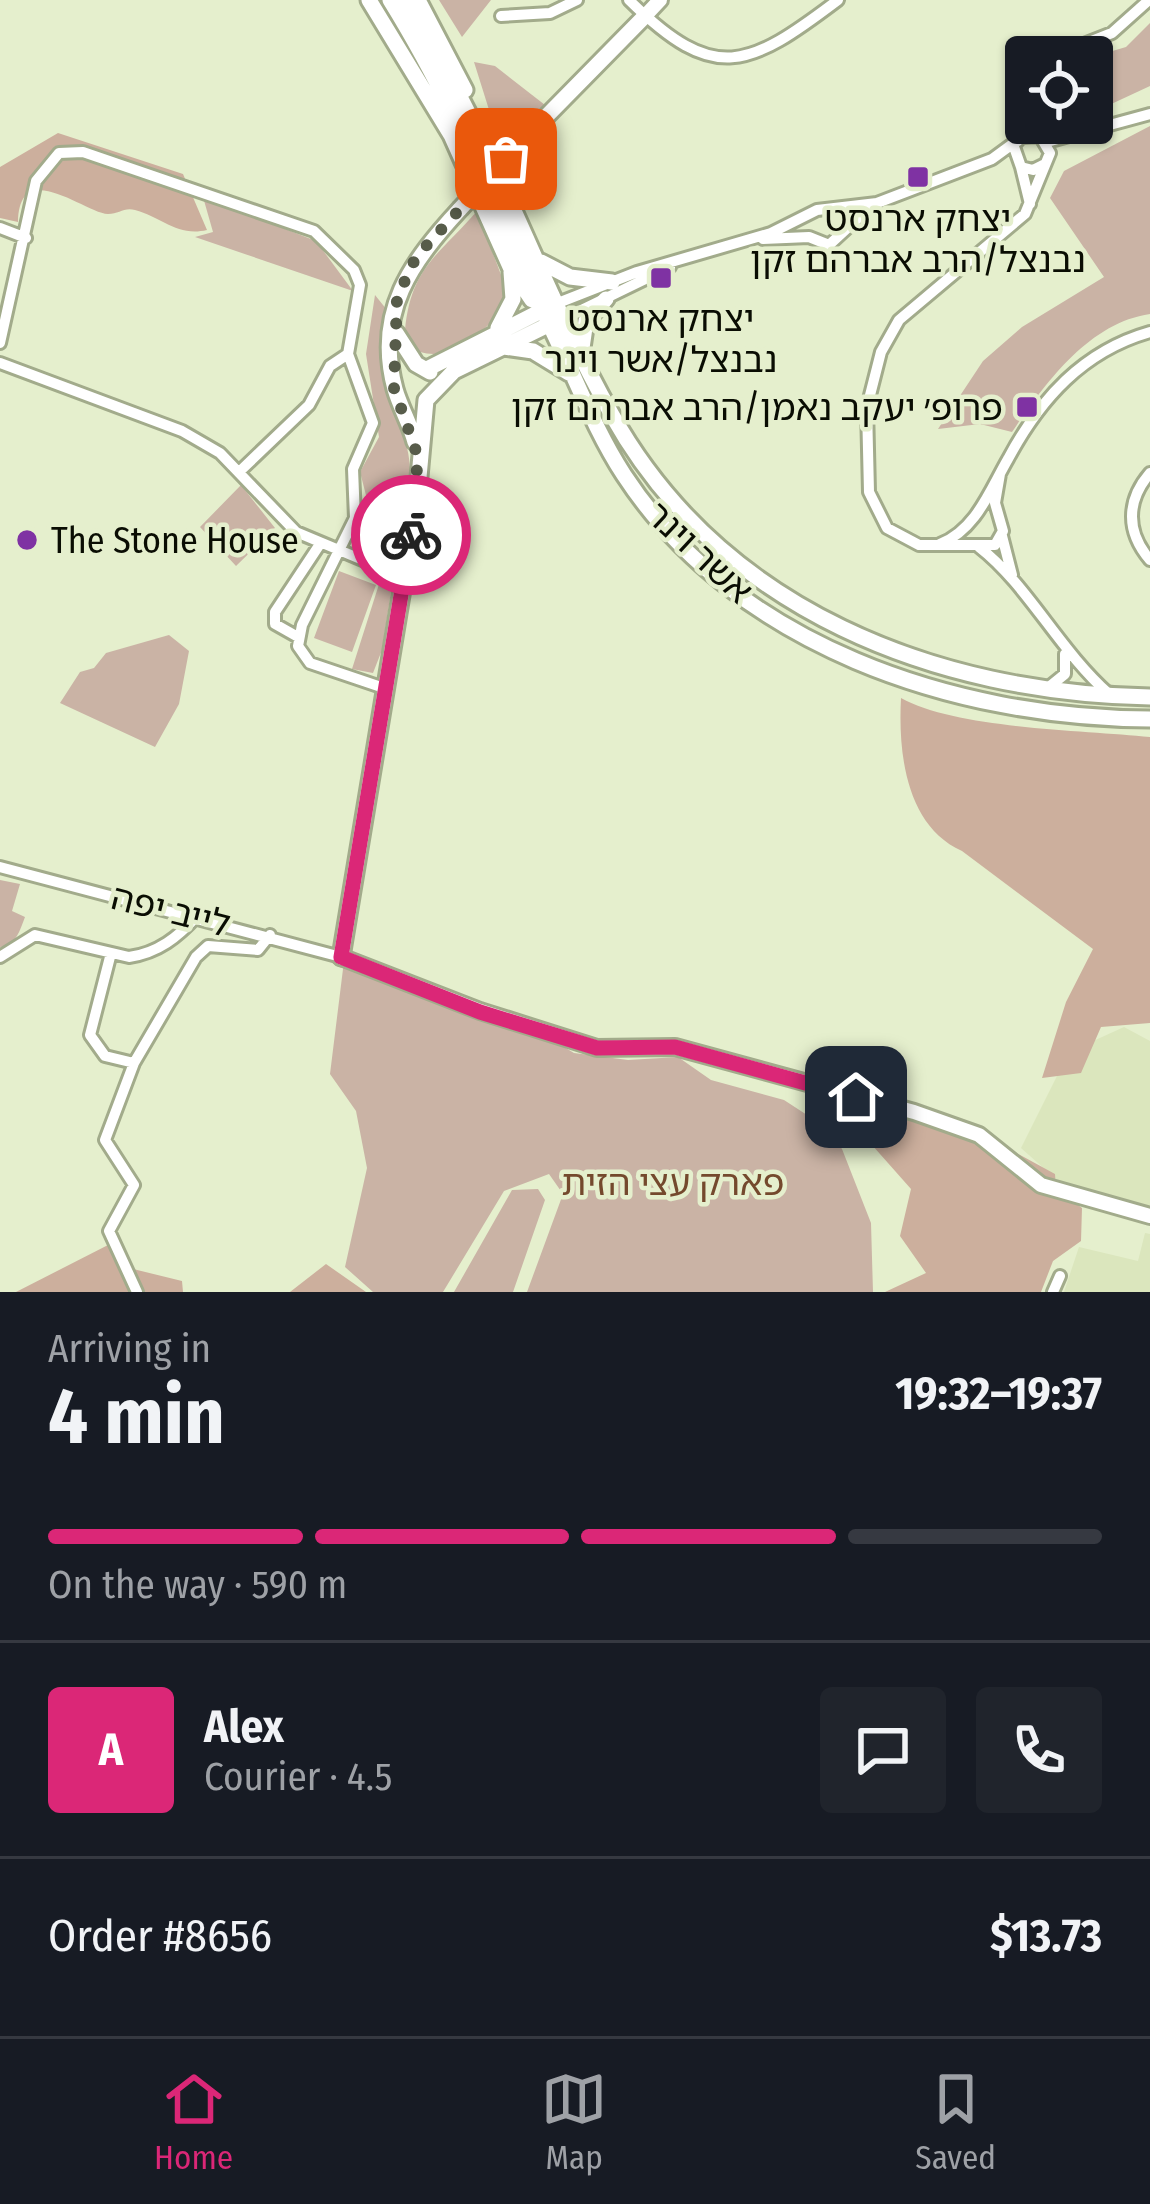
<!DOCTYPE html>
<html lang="en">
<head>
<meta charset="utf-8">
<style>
	:root { --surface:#171b24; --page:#20242c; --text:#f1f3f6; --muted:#9ea1a6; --line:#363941; --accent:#db2777 }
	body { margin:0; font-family:"Fira Sans Condensed","Noto Sans Hebrew",sans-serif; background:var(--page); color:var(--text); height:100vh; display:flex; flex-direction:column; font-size:45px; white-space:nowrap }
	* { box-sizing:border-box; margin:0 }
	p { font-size:39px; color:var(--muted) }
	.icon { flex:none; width:66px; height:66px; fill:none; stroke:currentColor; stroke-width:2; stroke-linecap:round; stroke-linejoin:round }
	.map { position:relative; height:1292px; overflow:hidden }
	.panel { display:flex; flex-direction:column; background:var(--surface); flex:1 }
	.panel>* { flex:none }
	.fabs { position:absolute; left:1005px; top:36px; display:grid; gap:24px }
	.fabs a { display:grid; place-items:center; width:108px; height:108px; border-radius:12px; background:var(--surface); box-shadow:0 3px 9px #0004; font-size:60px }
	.pin { position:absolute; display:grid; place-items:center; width:102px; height:102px; color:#fff; margin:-51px; border-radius:24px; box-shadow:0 6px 18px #0006 }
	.courier { position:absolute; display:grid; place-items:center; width:120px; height:120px; margin:-60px; border:9px solid #db2777; border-radius:50%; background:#fff; color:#222; box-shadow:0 3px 15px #0007 }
	.head em { font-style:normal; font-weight:700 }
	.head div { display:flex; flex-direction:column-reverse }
	.head { display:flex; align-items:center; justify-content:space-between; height:204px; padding:0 48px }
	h1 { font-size:78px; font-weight:700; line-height:90px }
	.bar { display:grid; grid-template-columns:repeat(4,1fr); gap:18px 12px; align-content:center; height:144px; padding:0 48px }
	.bar i { height:15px; border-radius:9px; background:var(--line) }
	.bar .active { background:var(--accent) }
	.bar p { grid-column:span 4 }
	.line { display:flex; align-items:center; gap:30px; padding:0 48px; border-top:3px solid var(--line) }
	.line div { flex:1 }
	.round { display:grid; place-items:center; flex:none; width:126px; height:126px; border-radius:12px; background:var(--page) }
	.dock { display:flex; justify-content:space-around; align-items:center; height:168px; border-top:3px solid var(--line); background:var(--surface); font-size:33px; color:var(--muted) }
	.dock a { display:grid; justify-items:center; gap:6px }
	.dock .active { color:var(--accent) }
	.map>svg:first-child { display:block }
	.built { fill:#dbe6bd }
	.green { fill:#cab3a5 }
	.forest { fill:#ccaf9d }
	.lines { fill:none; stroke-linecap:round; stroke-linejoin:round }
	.minor-casing { stroke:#a2ab8b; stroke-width:16 }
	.tertiary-casing { stroke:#a2ab8b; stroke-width:20 }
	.secondary-casing { stroke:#a2ab8b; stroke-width:21 }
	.minor { stroke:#fff; stroke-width:10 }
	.tertiary { stroke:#fff; stroke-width:14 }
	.secondary { stroke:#fff; stroke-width:15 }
	.secondary-bridge-casing { stroke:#a2ab8b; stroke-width:21; stroke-linecap:butt }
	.secondary-bridge { stroke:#fff; stroke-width:15 }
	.done { stroke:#575c4a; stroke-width:12; stroke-dasharray:0 21.6 }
	.route { stroke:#db2777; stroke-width:15 }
	.poi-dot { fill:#7f32a3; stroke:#e5efcd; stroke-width:4.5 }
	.labels { text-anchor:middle; stroke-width:9; stroke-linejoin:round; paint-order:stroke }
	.poi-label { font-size:36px; fill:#0a0d03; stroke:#e5efcd }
	.street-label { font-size:36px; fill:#0a0d03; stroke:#e5efcd }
	.park-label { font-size:36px; fill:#74492d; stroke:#e5efcd }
</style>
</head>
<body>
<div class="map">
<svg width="1150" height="1292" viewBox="0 0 1150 1292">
	<rect width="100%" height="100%" fill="#e5efcd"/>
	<path class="built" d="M1124,1027L1150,1041V1210L1065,1187L1021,1148L1069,1052Z
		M1145,1233L1150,1234V1292H1064L1079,1247L1138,1261Z"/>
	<path class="green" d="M439,0H491L462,37Z
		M1150,23V86L1092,113V57L1126,47Z
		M474,62L495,66L545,105L536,115L521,110L508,114L506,133L496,132Z
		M1150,126V314C1088,323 1045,384 1012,432L980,424L938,429L983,361L1022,327L1104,277L1050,198L1064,171Z
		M203,197L316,241L353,291L195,237L213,232Z
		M477,211L509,296C494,325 457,363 420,352L405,330C411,267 439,255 477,211Z
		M375,295L387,310C385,339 381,369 389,396C397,423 409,440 410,469L382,650L373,673L352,669L387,559L356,548L368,503L360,472L379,437L366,354Z
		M241,485L275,528L236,566L200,527Z
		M339,571L376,585L352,652L314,638Z
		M169,635L189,651L179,704L155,747L60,703L80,672L94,668L106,653Z
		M0,880L20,884L12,911L25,917C20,930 16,946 0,947Z
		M344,961L539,1032L574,1053L628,1060L678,1057L711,1080L784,1100L827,1128L842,1149L871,1223L873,1292H527L563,1194L549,1174L504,1191L443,1292H373L345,1267L367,1168L356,1111L330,1074Z
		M538,1189L545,1200L513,1292H454L512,1190Z"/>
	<path class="forest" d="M58,133L183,174L207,230C177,237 162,217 135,210C124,207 119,214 108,214C85,213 19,156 18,222L0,218V167Z
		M901,698C956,729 1084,730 1150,737V1023L1101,1027L1081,1073L1042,1078L1066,1002L1093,949L962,851C906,826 898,753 901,698Z
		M856,1094L972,1129L1055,1174L1056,1189L1082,1208L1081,1241L1053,1261L1041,1292H885L926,1273L900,1236L911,1189L849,1119Z
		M110,1244L125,1267L182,1281L183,1292H16Z
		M326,1264L366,1292H290Z"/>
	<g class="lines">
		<g class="minor-casing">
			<path id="minor" d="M629,0C715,85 748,68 838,0
				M501,16L550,13L577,0
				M1051,57L1112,33L1149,0
				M1018,141L1026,93
				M1047,142L1150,114
				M1014,147L1021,167L1033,170L1045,164
				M1021,167L1030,204
				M0,228L26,238
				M763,239L809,237L829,245L869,208
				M558,303L637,272L771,233L817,210L877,203L992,159L1022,137L1040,136L1050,153L1025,214L899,320L881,352L867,407L869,492L887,528L919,545H995L1003,531L995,503L1000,474
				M565,318L670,267
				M0,343L36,181L59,153L83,152L314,231L354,270L360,285L348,354L373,423L353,469L355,518L302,625L298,646L310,663L384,688
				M0,363L182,431L220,453L296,532L370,563
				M239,472L309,405L330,366L348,354
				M1150,473C1126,501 1126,532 1150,560
				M1002,536L1012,575
				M940,544C976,530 990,490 1008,459C1040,399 1083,351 1150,332
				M979,547C1028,585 1059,650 1109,694
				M298,637L275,624V612L320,544
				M1049,687L1065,674V654
				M0,867L341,957
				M111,953L90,1035L105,1056L134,1063L196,957L208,946L258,950L270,935
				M0,957L35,935L129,957C158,953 178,937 197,916
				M134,1063L105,1140L134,1185L109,1231L137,1292
				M1053,1292L1060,1276"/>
		</g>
		<g class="tertiary-casing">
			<path id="tertiary" d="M645,16L660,0
				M341,957L480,1011L597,1048L675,1047L914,1112L979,1135L1041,1185L1150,1216"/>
		</g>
		<g class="secondary-casing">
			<path id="secondary" d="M369,0L451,135L511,269L532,300
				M390,0C456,106 502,223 555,336C577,382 596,432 624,475C736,646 954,718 1150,719
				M404,0C490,130 536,280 612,415C722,611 936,693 1150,697
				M418,0L465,90
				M529,134L645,16
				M541,262L570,277L612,282
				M498,328L513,299L511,272
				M396,333L416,364L430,372
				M504,347L533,351L569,373
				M582,348L586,321L606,299
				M427,369L547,308
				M415,442C410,423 400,407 395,389C374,312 412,261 460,209
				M341,957L417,499L426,400L454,371L554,322"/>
		</g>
		<use href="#minor" class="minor"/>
		<use href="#tertiary" class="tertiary"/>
		<use href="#secondary" class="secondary"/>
		<g class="secondary-bridge-casing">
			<path id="secondary-bridge" d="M460,209L529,134"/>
		</g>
		<use href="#secondary-bridge" class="secondary-bridge"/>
	</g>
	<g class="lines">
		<path class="done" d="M411,535L418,457L394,388L397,298L416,257L506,159"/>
		<path class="route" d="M411,535L341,957L480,1012L597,1048L675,1047L856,1097"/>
	</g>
	<g class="poi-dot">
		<rect x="906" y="165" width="24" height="24" rx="6"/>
		<rect x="649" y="266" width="24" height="24" rx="6"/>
		<rect x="1015" y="395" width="24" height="24" rx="6"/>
		<circle cx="27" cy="540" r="12"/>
	</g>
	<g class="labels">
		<g class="poi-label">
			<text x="918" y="231">יצחק ארנסט<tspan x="918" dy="41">נבנצל/הרב אברהם זקן</tspan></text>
			<text x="661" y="331">יצחק ארנסט<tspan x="661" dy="41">נבנצל/אשר וינר</tspan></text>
			<text x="1003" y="420" text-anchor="end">פרופ׳ יעקב נאמן/הרב אברהם זקן</text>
			<text x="51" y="553" text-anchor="start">The Stone House</text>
		</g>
		<g class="street-label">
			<text transform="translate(700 552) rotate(43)" y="13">אשר וינר</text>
			<text transform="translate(171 910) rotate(14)" y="13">לייב יפה</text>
		</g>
		<g class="park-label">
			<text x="673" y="1195">פארק עצי הזית</text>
		</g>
	</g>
</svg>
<div class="fabs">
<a><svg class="icon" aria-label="locate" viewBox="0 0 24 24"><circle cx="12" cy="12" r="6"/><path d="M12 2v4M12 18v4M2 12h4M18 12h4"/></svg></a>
</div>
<div class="pin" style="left:506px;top:159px;background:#ea580c"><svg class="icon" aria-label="bag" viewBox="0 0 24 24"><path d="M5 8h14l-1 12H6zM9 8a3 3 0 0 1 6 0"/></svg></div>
<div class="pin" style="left:856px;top:1097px;background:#1f2937"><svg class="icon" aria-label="home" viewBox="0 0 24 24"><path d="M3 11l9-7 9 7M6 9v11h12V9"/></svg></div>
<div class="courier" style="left:411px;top:535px"><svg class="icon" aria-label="bike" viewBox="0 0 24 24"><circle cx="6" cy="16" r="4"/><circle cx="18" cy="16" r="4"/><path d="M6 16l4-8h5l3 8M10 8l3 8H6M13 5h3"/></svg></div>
</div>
<section class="panel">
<div class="head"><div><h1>4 min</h1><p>Arriving in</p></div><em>19:32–19:37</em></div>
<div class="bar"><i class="active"></i><i class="active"></i><i class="active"></i><i></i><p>On the way · 590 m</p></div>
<div class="line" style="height:216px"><b class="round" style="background:var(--accent);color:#fff">A</b><div><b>Alex</b><p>Courier · 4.5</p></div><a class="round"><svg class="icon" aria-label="chat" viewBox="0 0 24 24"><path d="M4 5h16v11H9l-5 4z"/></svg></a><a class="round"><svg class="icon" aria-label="phone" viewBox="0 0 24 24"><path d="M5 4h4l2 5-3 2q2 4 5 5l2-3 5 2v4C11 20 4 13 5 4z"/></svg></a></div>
<div class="line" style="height:156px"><div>Order #8656</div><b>$13.73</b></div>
</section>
<nav class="dock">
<a class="active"><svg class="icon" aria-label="home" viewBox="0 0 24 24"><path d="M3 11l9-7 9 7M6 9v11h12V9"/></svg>Home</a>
<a><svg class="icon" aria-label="map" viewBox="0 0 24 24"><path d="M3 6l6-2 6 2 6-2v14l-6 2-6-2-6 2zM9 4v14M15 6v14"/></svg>Map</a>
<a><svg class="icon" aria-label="saved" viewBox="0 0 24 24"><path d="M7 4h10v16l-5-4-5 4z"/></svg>Saved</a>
</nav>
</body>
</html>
